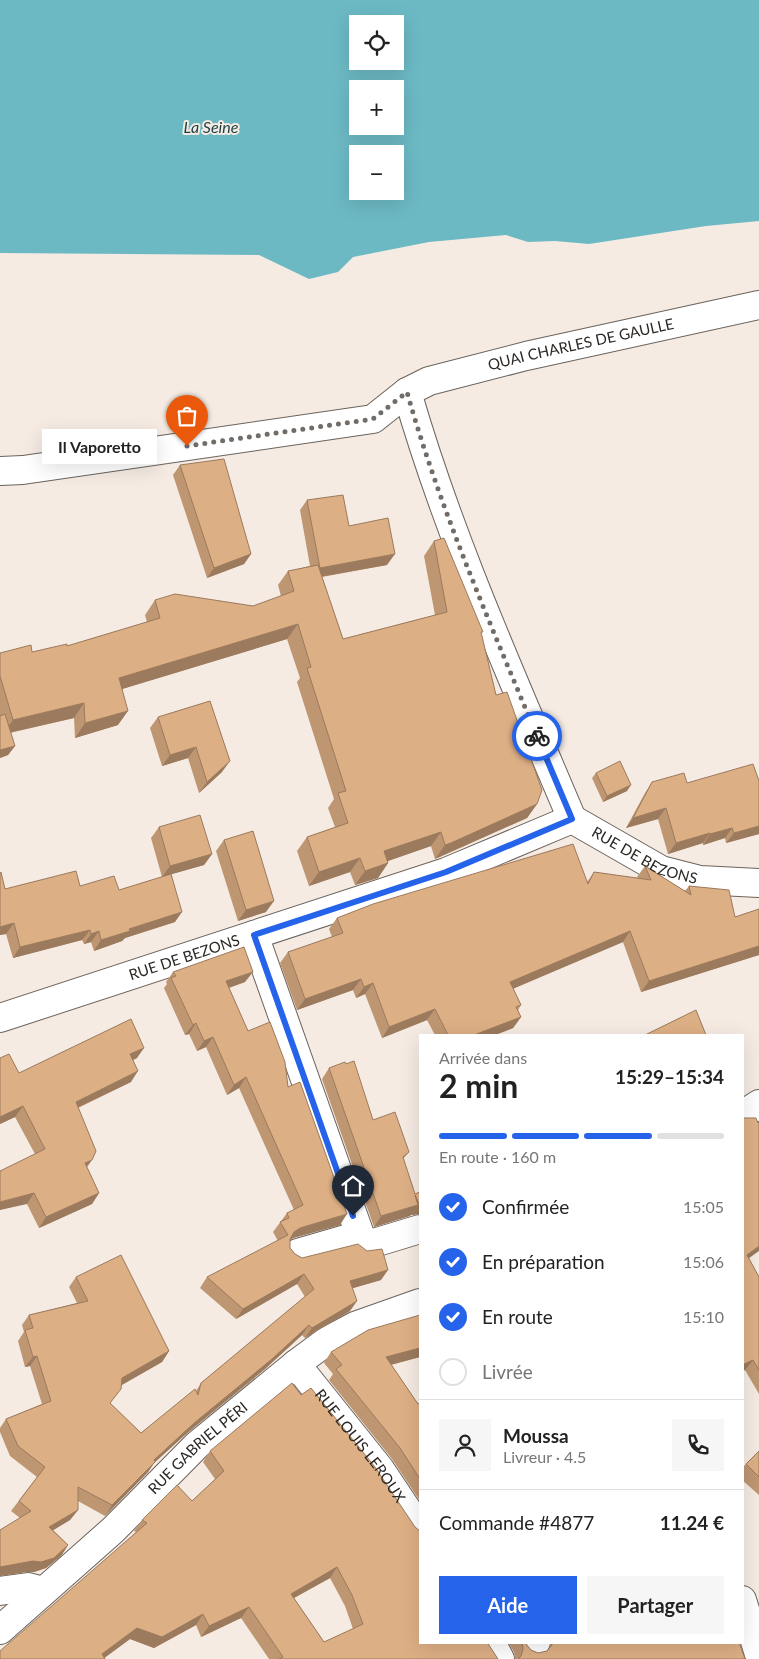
<!DOCTYPE html>
<html lang="fr">
<head>
<meta charset="utf-8">
<style>
	:root { --surface:#fff; --page:#f6f6f6; --text:#222; --muted:#767676; --line:#e0e0e0; --accent:#2563eb }
	body { margin:0; font-family:Lato,sans-serif; background:var(--page); color:var(--text); height:100vh; display:flex; flex-direction:column; font-size:19px; white-space:nowrap }
	* { box-sizing:border-box; margin:0 }
	p { font-size:16px; color:var(--muted) }
	.icon { flex:none; width:28px; height:28px; fill:none; stroke:currentColor; stroke-width:2; stroke-linecap:round; stroke-linejoin:round }
	.map { position:relative; flex:1; overflow:hidden }
	.side { position:absolute; left:419px; top:1034px; width:325px; height:610px; display:flex; flex-direction:column; background:var(--surface); border-radius:0px; box-shadow:0 5px 20px #0002 }
	.side>* { flex:none }
	.buttons { position:absolute; left:349px; top:15px; display:grid; gap:10px }
	.buttons a { display:grid; place-items:center; width:55px; height:55px; border-radius:0px; background:var(--surface); box-shadow:0 5px 20px #0002; font-size:25px }
	.pin { position:absolute; display:grid; place-items:center; width:42px; height:42px; color:#fff; margin:-51px -21px; border-radius:50% 50% 50% 0; rotate:-45deg; box-shadow:0 0 5px #0007 }
	.pin .icon { rotate:45deg }
	.courier { position:absolute; display:grid; place-items:center; width:50px; height:50px; margin:-25px; border:4px solid #2563eb; border-radius:50%; background:#fff; color:#222; box-shadow:0 1px 6px #0007 }
	.bubble { position:absolute; height:35px; border-radius:0px; background:var(--surface); box-shadow:0 5px 20px #0002; font-size:16px; font-weight:700; line-height:35px; text-align:center }
	.overview em { font-style:normal; font-weight:700 }
	.overview div { display:flex; flex-direction:column-reverse }
	.overview { display:flex; align-items:center; justify-content:space-between; height:85px; padding:0 20px }
	h1 { font-size:32px; font-weight:700; line-height:38px }
	.bar { display:grid; grid-template-columns:repeat(4,1fr); gap:8px 5px; align-content:center; height:60px; padding:0 20px }
	.bar i { height:6px; border-radius:4px; background:var(--line) }
	.bar .active { background:var(--accent) }
	.bar p { grid-column:span 4 }
	.line { display:flex; align-items:center; gap:12px; padding:0 20px; border-top:1px solid var(--line) }
	.line div { flex:1 }
	.round { display:grid; place-items:center; flex:none; width:52px; height:52px; border-radius:0px; background:var(--page) }
	ol { padding:0 20px; list-style:none }
	li { display:flex; align-items:center; gap:15px; height:55px }
	li p { margin-inline-start:auto }
	li .icon { padding:5px; border-radius:50%; background:var(--accent); color:#fff; stroke-width:4 }
	li:last-child { color:var(--muted) }
	li i { width:28px; height:28px; border:2px solid var(--line); border-radius:50% }
	.cta { display:flex; gap:10px; margin-top:auto; padding:10px 20px }
	.cta a { flex:1; height:58px; border-radius:0px; background:var(--accent); color:#fff; font-size:20px; font-weight:700; line-height:58px; text-align:center }
	.cta a+a { background:var(--page); color:var(--text) }
	.map>svg:first-child { display:block }
	.water { fill:#6cb9c4; fill-rule:evenodd }
	.lines { fill:none; stroke-linecap:round; stroke-linejoin:round }
	.street-casing { stroke:#6b635c; stroke-width:30 }
	.street { stroke:#fff; stroke-width:28 }
	.wall { fill:#be9672; fill-rule:evenodd }
	.shaded-wall { fill:#9b7a5d }
	.building { fill:#ddaf85; stroke:#9b7a5d; fill-rule:evenodd }
	.done { stroke:#716c67; stroke-width:5; stroke-dasharray:0 9 }
	.route { stroke:#2563eb; stroke-width:6 }
	.labels { text-anchor:middle; stroke-width:4; stroke-linejoin:round; paint-order:stroke }
	.street-label { font-size:15px; fill:#2a2724; stroke:#f5ebe3 }
	.water-label { font-size:16px; font-style:italic; fill:#1a3f44; stroke:#f5ebe3 }
</style>
</head>
<body>
<div class="map">
<svg width="759" height="1659" viewBox="0 0 759 1659">
	<rect width="100%" height="100%" fill="#f5ebe3"/>
	<path class="water" d="M0,0H759V221L706,226L589,244L555,241L528,242L506,235L429,242L353,257L338,272L309,279L259,255L0,253ZM358,24H395V61H358ZM358,89H395V126H358ZM358,154H395V191H358Z"/>
	<g class="lines">
		<g class="street-casing">
			<g id="street">
				<path d="M407,392C449,538 513,679 572,819"/>
				<path id="s1" d="M0,471L23,470L373,419L407,392L429,381L526,356L759,305"/>
				<path id="s2" d="M572,819L661,870L700,880L759,883"/>
				<path d="M254,935L364,1246L420,1229"/>
				<path id="s3" d="M0,1018L446,872L572,819"/>
				<path d="M742,1115L759,1104"/>
				<path d="M298,1253L360,1235"/>
				<path id="s4" d="M296,1364L380,1469L420,1529"/>
				<path d="M0,1591L28,1587L43,1591"/>
				<path d="M742,1600L759,1654"/>
				<path id="s5" d="M0,1630L113,1530L197,1445L296,1364L327,1341L355,1326L420,1303"/>
				<path d="M491,1642L500,1659"/>
				<path d="M532,1648L536,1642"/>
			</g>
		</g>
		<use href="#street" class="street"/>
	</g>
	<path class="wall" d="M180,465L251,554L244,564L207,578L173,475Z
		M307,500L349,526L387,565L322,577L343,639L435,615L424,556L434,541L481,634L496,695L537,804L527,818L435,859L431,846L387,861L388,863L378,878L355,885L350,872L309,886L297,851L307,837L335,827L328,808L334,799L297,682L300,678L287,639L122,689L118,725L75,738L74,718L10,733L15,746L8,755L0,758V653L32,652L67,646L147,622L145,615L155,600L253,606L281,596L278,585L288,571L310,566L300,510Z
		M210,701L222,772L199,793L188,758L162,766L150,728L158,717Z
		M596,773L627,791L603,802L592,778Z
		M652,782L687,783L759,834L726,843L725,838L703,845V843L668,854L658,819L626,828L645,793Z
		M159,827L212,854L204,865L171,874L175,922L125,938L122,941L94,951L91,942L84,944L82,940L13,958L6,934L0,935V873L5,889L80,886L119,890L162,877L151,838Z
		M224,840L266,912L238,921L216,851Z
		M645,866L685,891L689,886L735,917L759,909V955L641,992L623,942L513,988L521,1005L518,1010L521,1017L513,1028L495,1035H435L427,1020L382,1038L365,994L356,998L353,990L297,1010L280,963L288,952L332,937L329,929L337,918L587,882L594,872L638,878L637,877Z
		M173,972L245,982L229,988L248,1031L288,1087L340,1225L293,1238L290,1240V1248L295,1254L302,1258L381,1280L353,1288L350,1311L305,1338L302,1335L265,1369L186,1434L154,1463L148,1472L105,1516L78,1501V1510L70,1520L53,1530L68,1545L61,1556L46,1568L34,1572H26L0,1576V1530L20,1518L11,1511L37,1477L10,1456L0,1432V1428L6,1419L42,1404L30,1366L25,1367L18,1341L24,1332L22,1325L29,1315L77,1303L69,1287L76,1277L169,1351L162,1362L121,1385L110,1403L141,1433L196,1391L201,1383L305,1297L297,1284L236,1319L200,1288L207,1277L278,1241L273,1232L287,1213L294,1210L239,1088L227,1095L206,1047L197,1051L189,1034L185,1035L164,988L167,984L166,982Z
		M0,1058L19,1073L137,1058L133,1060L131,1082L78,1108L87,1167L99,1193L92,1204L39,1228L27,1204L35,1154L15,1117L0,1124Z
		M329,1068L373,1120L409,1152L403,1159L415,1194L420,1192V1214L411,1215L374,1227L322,1079Z
		M749,1259L759,1277V1394L745,1370Z
		M420,1315V1357L391,1365L418,1404L420,1403V1501L392,1459L329,1380L333,1374L324,1363L331,1352Z
		M210,1451L420,1642L498,1659H269L241,1618L201,1637L196,1625L154,1648L130,1639L104,1658L0,1659L136,1532L134,1531L142,1520L192,1501L215,1479L203,1462ZM330,1578L345,1606L353,1629L324,1642L294,1598Z
		M759,1451V1495L742,1480V1468Z
		M508,1642H526V1644L531,1650L538,1653L547,1651L550,1647L552,1642H739L745,1659H515L514,1652Z"/>
	<path class="shaded-wall" d="M251,554L244,564L207,578L214,568Z
		M395,554L387,565L313,578L320,568Z
		M298,624L287,639L109,693L119,678Z
		M84,703L74,718L3,734L13,720Z
		M128,711L118,725L75,738L85,723Z
		M15,746L8,755L0,758V750Z
		M196,747L188,758L162,766L170,755Z
		M230,761L222,772L199,793L207,782Z
		M631,785L627,791L603,802L607,796Z
		M537,804L527,818L435,859L445,845Z
		M666,808L658,819L626,828L633,818Z
		M759,826V834L726,843L734,833Z
		M732,828L725,838L703,845L710,834Z
		M441,832L431,846L374,866L384,851Z
		M710,833L703,843L668,854L676,843Z
		M212,854L204,865L162,877L170,866Z
		M360,858L350,872L309,886L319,872Z
		M388,863L378,878L355,885L365,871Z
		M274,901L266,912L238,921L246,910Z
		M182,912L175,922L125,938L122,941L94,951L101,940L129,929Z
		M14,923L6,934L0,935V927Z
		M90,930L82,940L13,958L20,947Z
		M99,931L91,942L84,944L91,934Z
		M630,931L623,942L503,993L510,982Z
		M759,946V955L641,992L649,981Z
		M253,972L245,982L219,991L226,981Z
		M361,979L353,990L297,1010L305,999Z
		M373,983L365,994L356,998L364,987Z
		M435,1009L427,1020L382,1038L389,1027Z
		M521,1017L513,1028L495,1035H474Z
		M196,1023L189,1034L185,1035L193,1025Z
		M213,1037L206,1047L197,1051L204,1041Z
		M144,1048L137,1058L123,1065L130,1054Z
		M138,1071L131,1082L68,1112L76,1102Z
		M246,1077L239,1088L227,1095L234,1085Z
		M23,1106L15,1117L0,1124V1117Z
		M92,1160L84,1171L85,1163Z
		M34,1193L27,1204L0,1210V1202Z
		M99,1193L92,1204L39,1228L46,1217Z
		M419,1204H420V1214L411,1215Z
		M418,1205L410,1216L374,1227L381,1216Z
		M347,1214L340,1225L293,1238L286,1243L294,1232L300,1228Z
		M759,1246V1251L742,1263L747,1255Z
		M388,1270L381,1280L343,1291L350,1281Z
		M304,1274L297,1284L236,1319L243,1309Z
		M357,1301L350,1311L305,1338L312,1328Z
		M309,1325L302,1335L265,1369L186,1434L154,1463L148,1472L105,1516L112,1505L154,1460L193,1424Z
		M420,1348V1357L378,1368L386,1357Z
		M169,1351L162,1362L115,1389L122,1378Z
		M37,1356L30,1366L25,1367L33,1357Z
		M753,1360L745,1370L742,1372V1365Z
		M78,1510L70,1520L42,1537L49,1527Z
		M68,1545L61,1556L46,1568L34,1572H26L0,1576V1567Z
		M337,1567L330,1578L283,1604L291,1594Z
		M249,1607L241,1618L201,1637L209,1626Z
		M203,1614L196,1625L154,1648L130,1639L103,1659L102,1654L137,1628Z"/>
	<path class="building" d="M224,459L251,554L214,568L180,465Z
		M343,495L349,526L388,518L395,554L320,568L307,500Z
		M444,538L483,632H481L496,695L507,692L542,790L537,804L451,843L445,845L441,832L384,851L388,863L365,871L360,858L319,872L307,837L348,823L338,793L346,791L307,668L311,667L298,624L119,678L128,711L85,723L84,703L13,720L0,676V653L31,645L32,652L67,644V646L160,618L155,600L175,594L253,606L294,591L288,571L318,565L343,639L447,612L434,541Z
		M210,701L230,761L207,782L196,747L170,755L158,717Z
		M5,714L15,746L0,750V716Z
		M620,761L631,785L607,796L596,773Z
		M753,764L759,781V826L734,833L732,828L710,834V833L676,843L666,808L633,818L652,782L684,773L687,783Z
		M200,815L212,854L170,866L159,827Z
		M253,831L274,901L246,910L224,840Z
		M573,844L588,884L594,872L651,880L645,866L691,895L689,886L729,890L735,917L759,909V946L649,981L630,931L510,982L521,1005L516,1007L521,1017L474,1035H448L435,1009L389,1027L373,983L364,987L361,979L305,999L288,952L343,933L337,918L373,904Z
		M76,871L80,886L114,876L119,890L171,874L182,912L129,929L130,931L101,940L99,931L91,934L90,930L20,947L14,923L0,927V873L1,872L5,889Z
		M244,947L253,972L226,981L248,1031L270,1022L285,1062L288,1087L300,1082L347,1214L300,1228L294,1232L290,1239V1248L295,1254L302,1258L358,1244L367,1251L382,1249L388,1270L350,1281L357,1301L312,1328L309,1325L272,1359L193,1424L154,1460L155,1462L112,1505L78,1487V1510L49,1527L68,1545L54,1558L41,1562L33,1561L0,1567V1530L31,1511L19,1501L45,1467L18,1446L6,1419L51,1401L37,1356L33,1357L25,1330L33,1328L29,1315L88,1301L76,1277L121,1255L169,1351L122,1378L121,1389L110,1403L141,1433L195,1389L198,1395L201,1383L314,1289L304,1274L243,1309L207,1277L288,1235L280,1222L289,1218L287,1213L303,1205L246,1077L234,1085L213,1037L204,1041L196,1023L193,1025L171,978L176,976L173,972Z
		M696,1010L706,1035H645Z
		M131,1019L144,1048L130,1054L138,1071L76,1102L96,1151L92,1160L85,1163L99,1193L46,1217L34,1193L0,1202V1171L45,1149L23,1106L0,1117V1058L9,1054L19,1073Z
		M354,1061L373,1120L395,1112L409,1152L403,1157L415,1194L420,1192V1204H419L415,1195L418,1205L381,1216L329,1068L345,1062L346,1064Z
		M742,1118H756L758,1123L759,1122V1246L747,1255L759,1277V1370L753,1360L742,1365Z
		M420,1315V1348L386,1357L418,1404L420,1403V1479L400,1448L336,1369L342,1365L331,1352L368,1330Z
		M292,1383L301,1395L311,1388L375,1467L415,1527L420,1531V1642H487L498,1659H279L283,1657L249,1607L209,1626L203,1614L162,1637L137,1628L102,1654L105,1659H0V1651L147,1523L142,1520L177,1485L192,1501L224,1471L210,1451ZM337,1567L352,1595L363,1624L324,1642L291,1594Z
		M759,1451V1477L746,1464Z
		M522,1642H526V1644L531,1650L538,1653L547,1651L554,1642H739L745,1659H518L521,1656L523,1649Z"/>
	<g class="lines">
		<path class="done" d="M187,446L373,419L407,392C440,509 490,623 537,736"/>
		<path class="route" d="M353,1216L254,935L446,872L572,819L537,736"/>
	</g>
	<g class="labels">
		<g class="street-label">
			<text dy="5" stroke="none"><textPath href="#s1" startOffset="601">QUAI CHARLES DE GAULLE</textPath></text>
			<text dy="5" stroke="none"><textPath href="#s2" startOffset="82">RUE DE BEZONS</textPath></text>
			<text dy="5" stroke="none"><textPath href="#s3" startOffset="194">RUE DE BEZONS</textPath></text>
			<text dy="5" stroke="none"><textPath href="#s4" startOffset="104">RUE LOUIS LEROUX</textPath></text>
			<text dy="5" stroke="none"><textPath href="#s5" startOffset="269">RUE GABRIEL PÉRI</textPath></text>
		</g>
		<g class="water-label">
			<text x="211" y="133">La Seine</text>
		</g>
	</g>
</svg>
<div class="buttons">
<a><svg class="icon" aria-label="locate" viewBox="0 0 24 24"><circle cx="12" cy="12" r="6"/><path d="M12 2v4M12 18v4M2 12h4M18 12h4"/></svg></a>
<a>+</a>
<a>−</a>
</div>
<div class="pin" style="left:187px;top:446px;background:#ea580c"><svg class="icon" aria-label="bag" viewBox="0 0 24 24"><path d="M5 8h14l-1 12H6zM9 8a3 3 0 0 1 6 0"/></svg></div>
<div class="pin" style="left:353px;top:1216px;background:#1f2937"><svg class="icon" aria-label="home" viewBox="0 0 24 24"><path d="M3 11l9-7 9 7M6 9v11h12V9"/></svg></div>
<div class="courier" style="left:537px;top:736px"><svg class="icon" aria-label="bike" viewBox="0 0 24 24"><circle cx="6" cy="16" r="4"/><circle cx="18" cy="16" r="4"/><path d="M6 16l4-8h5l3 8M10 8l3 8H6M13 5h3"/></svg></div>
<div class="bubble" style="left:42px;top:429px;width:115px">Il Vaporetto</div>
<section class="side">
<div class="overview"><div><h1>2 min</h1><p>Arrivée dans</p></div><em>15:29–15:34</em></div>
<div class="bar"><i class="active"></i><i class="active"></i><i class="active"></i><i></i><p>En route · 160 m</p></div>
<ol>
<li><svg class="icon" aria-label="check" viewBox="0 0 24 24"><path d="M5 12l5 5 9-10"/></svg>Confirmée<p>15:05</p></li>
<li><svg class="icon" aria-label="check" viewBox="0 0 24 24"><path d="M5 12l5 5 9-10"/></svg>En préparation<p>15:06</p></li>
<li><svg class="icon" aria-label="check" viewBox="0 0 24 24"><path d="M5 12l5 5 9-10"/></svg>En route<p>15:10</p></li>
<li><i></i>Livrée</li>
</ol>
<div class="line" style="height:90px"><a class="round"><svg class="icon" aria-label="person" viewBox="0 0 24 24"><circle cx="12" cy="8" r="4"/><path d="M4 21q1-7 8-7t8 7"/></svg></a><div><b>Moussa</b><p>Livreur · 4.5</p></div><a class="round"><svg class="icon" aria-label="phone" viewBox="0 0 24 24"><path d="M5 4h4l2 5-3 2q2 4 5 5l2-3 5 2v4C11 20 4 13 5 4z"/></svg></a></div>
<div class="line" style="height:65px"><div>Commande #4877</div><b>11.24 €</b></div>
<div class="cta"><a>Aide</a><a>Partager</a></div>
</section>
</div>
</body>
</html>
